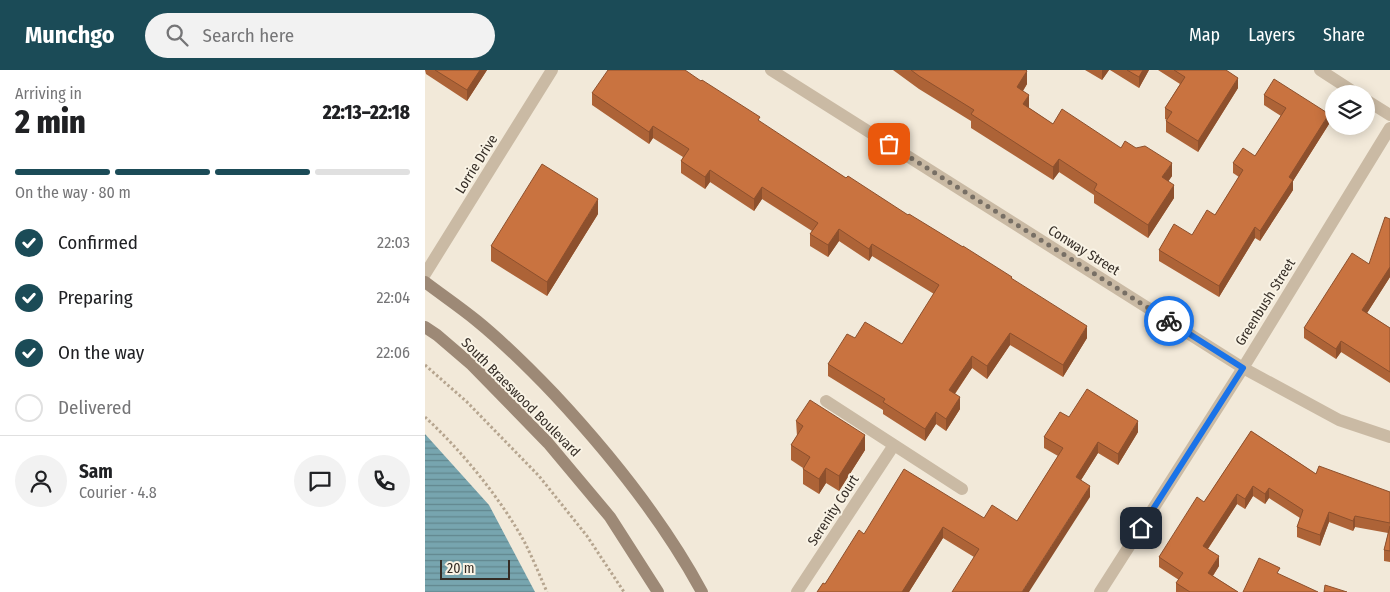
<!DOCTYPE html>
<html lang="en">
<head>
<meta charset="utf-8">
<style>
	:root { --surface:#fff; --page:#f2f2f2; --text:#202124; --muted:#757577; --line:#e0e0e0; --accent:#1b4b57 }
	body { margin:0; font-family:"Fira Sans Condensed",sans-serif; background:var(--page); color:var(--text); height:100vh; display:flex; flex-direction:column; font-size:19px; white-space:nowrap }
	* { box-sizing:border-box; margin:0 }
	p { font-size:16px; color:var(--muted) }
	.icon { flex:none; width:28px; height:28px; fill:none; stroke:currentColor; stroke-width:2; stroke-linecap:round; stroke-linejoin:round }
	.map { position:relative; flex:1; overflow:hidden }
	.details { display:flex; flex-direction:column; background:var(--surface); width:425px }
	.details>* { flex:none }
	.tools { position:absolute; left:900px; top:15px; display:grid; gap:10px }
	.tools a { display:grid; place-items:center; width:50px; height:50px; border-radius:50%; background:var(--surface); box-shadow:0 2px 12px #0003; font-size:25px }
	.scale { position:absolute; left:15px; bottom:12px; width:70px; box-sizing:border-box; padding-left:5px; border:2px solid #352d26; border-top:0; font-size:14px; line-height:18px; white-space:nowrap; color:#352d26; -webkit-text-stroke:4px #f9f3e5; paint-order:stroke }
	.pin { position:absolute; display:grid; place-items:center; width:42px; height:42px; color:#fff; margin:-21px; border-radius:10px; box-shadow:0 2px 8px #0006 }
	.courier { position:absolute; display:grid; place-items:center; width:50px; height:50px; margin:-25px; border:4px solid #1a73e8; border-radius:50%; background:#fff; color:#222; box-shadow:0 1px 6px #0007 }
	.overview em { font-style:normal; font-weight:800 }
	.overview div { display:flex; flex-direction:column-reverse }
	.overview { display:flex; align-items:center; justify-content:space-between; height:85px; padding:0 15px }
	h1 { font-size:32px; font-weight:800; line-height:38px }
	.bar { display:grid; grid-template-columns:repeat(4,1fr); gap:8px 5px; align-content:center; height:60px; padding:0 15px }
	.bar i { height:6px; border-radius:4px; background:var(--line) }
	.bar .selected { background:var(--accent) }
	.bar p { grid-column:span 4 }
	.line { display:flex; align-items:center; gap:12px; padding:0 15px; border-top:1px solid var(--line) }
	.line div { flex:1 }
	.round { display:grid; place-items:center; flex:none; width:52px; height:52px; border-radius:26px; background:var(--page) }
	ol { padding:0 15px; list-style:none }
	li { display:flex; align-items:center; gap:15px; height:55px }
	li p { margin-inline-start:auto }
	li .icon { padding:5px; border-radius:50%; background:var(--accent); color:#fff; stroke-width:4 }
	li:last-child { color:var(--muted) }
	li i { width:28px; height:28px; border:2px solid var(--line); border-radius:50% }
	header { display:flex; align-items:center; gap:30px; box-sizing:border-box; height:70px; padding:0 25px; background:var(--accent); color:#fff }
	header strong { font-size:24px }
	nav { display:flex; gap:28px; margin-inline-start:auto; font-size:18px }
	.search { width:350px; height:45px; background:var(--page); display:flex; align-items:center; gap:12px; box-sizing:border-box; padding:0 18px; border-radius:28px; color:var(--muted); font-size:19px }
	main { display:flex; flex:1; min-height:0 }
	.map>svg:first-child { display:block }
	.water { fill:url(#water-rules) }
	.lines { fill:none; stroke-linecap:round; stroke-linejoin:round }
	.path { stroke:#b6a58f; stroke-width:3; stroke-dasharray:2.5 2.5; stroke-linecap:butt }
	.street { stroke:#cabaa4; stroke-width:12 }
	.secondary { stroke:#9d8976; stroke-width:12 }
	.wall { fill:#ad6337 }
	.shaded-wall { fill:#8d502d }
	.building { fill:#c97340; stroke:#8d502d }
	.done { stroke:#776f65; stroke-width:5; stroke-dasharray:0 9 }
	.route { stroke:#1a73e8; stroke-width:6 }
	.labels { text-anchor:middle; stroke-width:4; stroke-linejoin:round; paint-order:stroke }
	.street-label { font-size:14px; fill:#352d26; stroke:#f9f3e5 }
</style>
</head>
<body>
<header>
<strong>Munchgo</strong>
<div class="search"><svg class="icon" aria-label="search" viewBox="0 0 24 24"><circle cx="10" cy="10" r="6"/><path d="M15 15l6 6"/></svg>Search here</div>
<nav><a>Map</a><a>Layers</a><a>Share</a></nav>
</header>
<main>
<section class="details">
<div class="overview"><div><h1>2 min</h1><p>Arriving in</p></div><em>22:13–22:18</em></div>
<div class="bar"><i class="selected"></i><i class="selected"></i><i class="selected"></i><i></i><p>On the way · 80 m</p></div>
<ol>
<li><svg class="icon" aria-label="check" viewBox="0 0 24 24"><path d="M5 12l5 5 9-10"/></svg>Confirmed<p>22:03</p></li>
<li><svg class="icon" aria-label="check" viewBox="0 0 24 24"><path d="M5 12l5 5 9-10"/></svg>Preparing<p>22:04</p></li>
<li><svg class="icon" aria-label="check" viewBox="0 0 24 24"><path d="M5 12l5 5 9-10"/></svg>On the way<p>22:06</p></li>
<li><i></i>Delivered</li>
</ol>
<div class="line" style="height:90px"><a class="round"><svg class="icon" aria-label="person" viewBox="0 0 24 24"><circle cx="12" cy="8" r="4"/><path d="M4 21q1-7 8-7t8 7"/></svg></a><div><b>Sam</b><p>Courier · 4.8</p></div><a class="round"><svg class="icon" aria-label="chat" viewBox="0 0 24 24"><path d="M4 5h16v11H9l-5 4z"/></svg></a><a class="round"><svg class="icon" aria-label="phone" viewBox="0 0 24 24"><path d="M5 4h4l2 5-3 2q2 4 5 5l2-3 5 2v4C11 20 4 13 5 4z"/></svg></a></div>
</section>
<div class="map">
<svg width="965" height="522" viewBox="0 0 965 522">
	<defs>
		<pattern id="water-rules" width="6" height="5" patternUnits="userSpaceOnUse" patternTransform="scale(1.25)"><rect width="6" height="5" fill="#77a5af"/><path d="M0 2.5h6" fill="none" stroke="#62878e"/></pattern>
	</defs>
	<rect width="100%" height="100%" fill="#f2e9d9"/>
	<path class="water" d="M0,364L64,435L110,522H0Z"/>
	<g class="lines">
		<path class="path" d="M0,295L42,332L114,406L162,466L199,522
			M0,347C37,381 76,429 100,473C108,489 115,506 122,522"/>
		<path class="street" d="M346,0L818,298L914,350L965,367
			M895,0L932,24
			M941,30L965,45
			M0,204L127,0
			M401,331L537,419
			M372,522L469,375
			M675,522L818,298L965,58"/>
		<path class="secondary" d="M0,212C17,225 35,237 52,251C79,273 105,299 129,324C185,384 238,450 277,522
			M0,257L12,265L47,295L123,373L185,447L233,522"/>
	</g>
	<path class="wall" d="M0,0H62L42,31L1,4Z
		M468,0H601L602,14L598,21L604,38L628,54L696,78L747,106L743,111L749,128L723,168L669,133V125L634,102L628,110L546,58V51L494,19Z
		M660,0H684L677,10Z
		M685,0H724L714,18Z
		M733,0H801L813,18L773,82L741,62V51L742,50L740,49V38L755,14Z
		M167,23L335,52L421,108L587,209L662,268L638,307L585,275L562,309L547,298L530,324L535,339L521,361L511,354L500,371L458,344V340L403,306V294L430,268L477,274L509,224L447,186L444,191L414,171L403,187L385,176V164L387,161L337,129L329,141L285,112L280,119L256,103V91L258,87L228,68L224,74L167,35Z
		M839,25L904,54L868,111V120L835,171L830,168L794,227L734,191V180L767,165L790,145L814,107L808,103V93L830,86L856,46L839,35Z
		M173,144L122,226L66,191V176Z
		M965,149V207L942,243L965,258V313L916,282L911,289L879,268V258L944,194Z
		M644,347L713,362L693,395L673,383L656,410L665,427L549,487L518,468L484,522H392L400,514L439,464L559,448L592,451L633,386L619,378V367Z
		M371,351L440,380L414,421L401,413L394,424L378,414V398L366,390V375L372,366Z
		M826,361L891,404L965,422V492L959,491V480L963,463L930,457L928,461L904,452L895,476L872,467V457L875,448L844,428L840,434L828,426L820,439L812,434L783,479L794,496L788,506L813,522H751V513L754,510L734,497V487L779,432Z"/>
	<path class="shaded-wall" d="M55,0H62L42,31V20Z
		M677,0H684L677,10Z
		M718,0H724L714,18V7Z
		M602,1V14L592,30V17Z
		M813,8V18L773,82V71Z
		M604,25V38L598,48V34Z
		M904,44V54L868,111V120L835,171V161L864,107Z
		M228,56V68L224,74V62Z
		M634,89V102L628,110V97Z
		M747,93V106L737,121V107Z
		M285,100V112L280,119V107Z
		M749,115V128L723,168V155Z
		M337,117V129L329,141V129Z
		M173,129V144L122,226V212Z
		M830,157V168L794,227V216Z
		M414,159V171L403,187V175Z
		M447,174V186L444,191V179Z
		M965,197V207L937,251V240Z
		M662,256V268L638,307V295Z
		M585,263V275L562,309V296Z
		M916,271V282L911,289V279Z
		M547,286V298L524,332V320Z
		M535,327V339L521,361V349Z
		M511,342V354L500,371V359Z
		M713,351V362L693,395V384Z
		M440,365V380L414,421V406Z
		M673,372V383L651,418V407Z
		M401,398V413L394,424V409Z
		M665,416V427L604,522H597Z
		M828,416V426L820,439V429Z
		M844,418V428L840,434V424Z
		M812,424V434L778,486V476Z
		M904,442V452L895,476V465Z
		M930,446V457L928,461V451Z
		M518,457V468L484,522H477Z
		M794,486V496L783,513V503Z"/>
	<path class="building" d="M10,0H55L42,20Z
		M183,0H260L276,11L277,10L335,47L333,50L421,108L423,106L483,145L484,144L538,177V176L587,207L586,208L662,256L638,295L585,263L562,296L547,286L524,320L535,327L521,349L511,342L500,359L458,332L460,329L403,294L422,264L430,268L440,252L477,274L514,215L447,174L444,179L414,159L403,175L385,164L393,153L337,117L329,129L285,100L280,107L256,91L264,79L228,56L224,62L167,23Z
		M486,0H601L602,1L592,17L604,25L598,34L628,54L637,39L696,78L700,71L711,78L720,76L747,93L737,107L749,115L723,155L669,120L672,114L634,89L628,97L546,44L549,40L494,6Z
		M702,0H718L714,7Z
		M749,0H801L813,8L773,71L741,51L747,42L740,38L760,7Z
		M849,9L904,44L864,107L868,110L835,161L830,157L794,216L734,180L749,154L767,165L782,140L790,145L818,100L808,93L818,78L830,86L861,38L839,25Z
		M117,94L173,129L122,212L66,176Z
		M960,147L965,149V197L937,240L965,258V302L916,271L911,279L879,258L927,183L944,194Z
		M662,319L713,351L693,384L673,372L651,407L665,416L597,522H527L554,479L518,457L477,522H392L398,513L400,514L434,460L439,464L479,399L559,448L567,435L592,451L638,378L619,367L635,342L644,347Z
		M385,330L440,365L414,406L401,398L394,409L378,399L385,387L366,375L378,356L371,351Z
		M826,361L891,404L894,396L965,422V453L930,446L928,451L904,442L895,465L872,457L878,440L844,418L840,424L828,416L820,429L812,424L778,476L794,486L783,503L813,522H765L751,513L758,503L734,487L772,427L779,432Z
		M965,456V481L959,480Z
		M834,488L855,498L852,503L893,522H818Z
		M900,515L922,522H899Z"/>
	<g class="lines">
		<path class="done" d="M464,74L744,251"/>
		<path class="route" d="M716,458L818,298L744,251"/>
	</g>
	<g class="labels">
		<g class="street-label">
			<text transform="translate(51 94) rotate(-58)" y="5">Lorrie Drive</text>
			<text transform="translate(659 180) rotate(32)" y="5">Conway Street</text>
			<text transform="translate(840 232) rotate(-58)" y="5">Greenbush Street</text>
			<text transform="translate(96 327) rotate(45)" y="5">South Braeswood Boulevard</text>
			<text transform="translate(408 440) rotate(-57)" y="5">Serenity Court</text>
		</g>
	</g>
</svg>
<div class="tools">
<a><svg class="icon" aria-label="layers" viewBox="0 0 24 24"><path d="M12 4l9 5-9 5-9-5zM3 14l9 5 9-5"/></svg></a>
</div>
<div class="scale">20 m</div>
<div class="pin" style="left:464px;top:74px;background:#ea580c"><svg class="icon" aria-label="bag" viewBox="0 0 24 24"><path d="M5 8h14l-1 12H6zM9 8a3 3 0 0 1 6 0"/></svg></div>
<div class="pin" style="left:716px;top:458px;background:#1f2937"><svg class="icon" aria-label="home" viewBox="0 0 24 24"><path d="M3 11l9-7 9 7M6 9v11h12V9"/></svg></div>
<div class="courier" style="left:744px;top:251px"><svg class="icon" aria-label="bike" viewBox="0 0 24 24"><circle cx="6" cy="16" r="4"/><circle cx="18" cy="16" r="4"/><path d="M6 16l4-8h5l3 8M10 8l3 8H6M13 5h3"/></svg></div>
</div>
</main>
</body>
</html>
